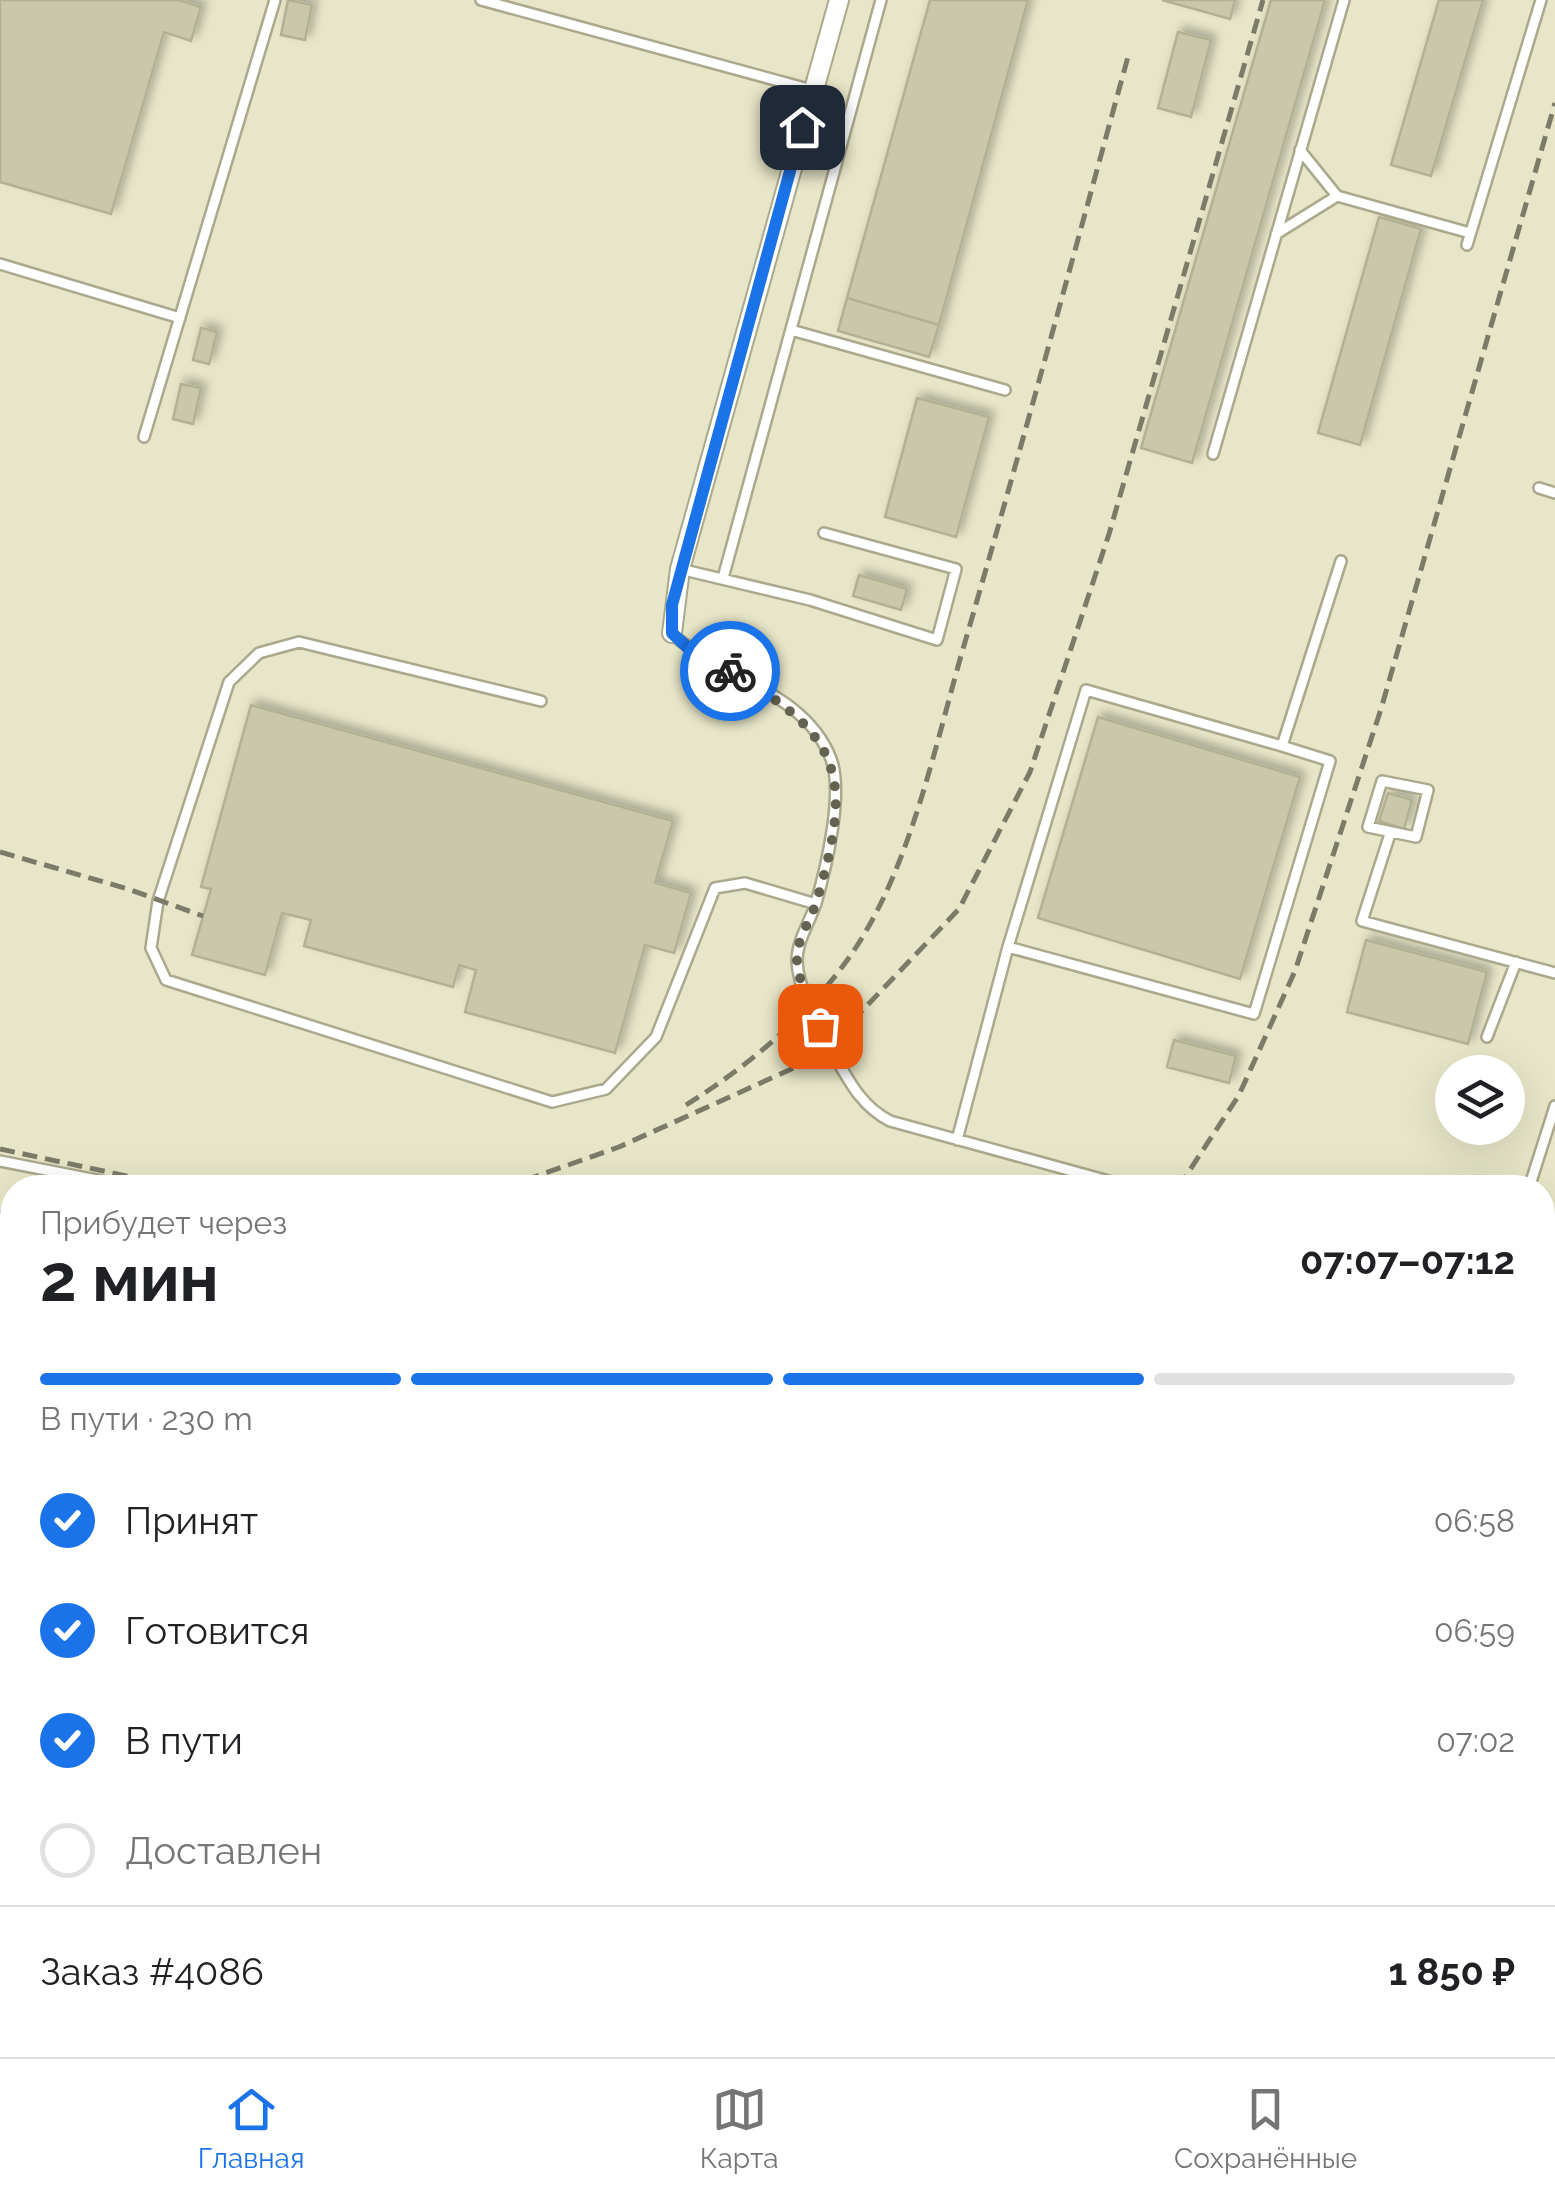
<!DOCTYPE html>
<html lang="ru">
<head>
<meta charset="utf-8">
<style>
	:root { --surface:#fff; --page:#f6f6f6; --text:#202124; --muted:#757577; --line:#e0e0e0; --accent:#1a73e8 }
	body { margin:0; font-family:Raleway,sans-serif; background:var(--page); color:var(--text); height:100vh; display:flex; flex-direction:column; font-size:38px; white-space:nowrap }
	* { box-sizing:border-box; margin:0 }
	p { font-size:32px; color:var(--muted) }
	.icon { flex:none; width:55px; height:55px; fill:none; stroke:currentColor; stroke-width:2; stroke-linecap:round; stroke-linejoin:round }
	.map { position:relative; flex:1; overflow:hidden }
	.details { position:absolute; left:0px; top:1175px; width:1555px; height:882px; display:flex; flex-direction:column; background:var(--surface); border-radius:40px 40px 0 0; box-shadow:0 10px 40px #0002 }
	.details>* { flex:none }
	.tools { position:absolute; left:1435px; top:1055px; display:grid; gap:20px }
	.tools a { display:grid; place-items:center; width:90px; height:90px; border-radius:50%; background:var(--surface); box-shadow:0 10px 40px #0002; font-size:50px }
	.pin { position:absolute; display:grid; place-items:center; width:85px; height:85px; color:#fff; margin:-42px; border-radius:20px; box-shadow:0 5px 15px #0006 }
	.courier { position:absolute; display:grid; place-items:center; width:100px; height:100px; margin:-50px; border:8px solid #1a73e8; border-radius:50%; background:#fff; color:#222; box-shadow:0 2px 12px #0007 }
	.headline em { font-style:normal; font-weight:700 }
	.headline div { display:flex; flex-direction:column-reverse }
	.headline { display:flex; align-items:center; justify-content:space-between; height:170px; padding:0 40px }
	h1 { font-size:65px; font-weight:700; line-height:75px }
	.bar { display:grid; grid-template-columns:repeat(4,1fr); gap:15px 10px; align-content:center; height:120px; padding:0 40px }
	.bar i { height:12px; border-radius:8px; background:var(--line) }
	.bar .current { background:var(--accent) }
	.bar p { grid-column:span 4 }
	.line { display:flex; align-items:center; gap:25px; padding:0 40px; border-top:2px solid var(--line) }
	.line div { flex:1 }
	ol { padding:0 40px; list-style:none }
	li { display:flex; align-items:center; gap:30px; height:110px }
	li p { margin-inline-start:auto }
	li .icon { padding:10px; border-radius:50%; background:var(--accent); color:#fff; stroke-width:4 }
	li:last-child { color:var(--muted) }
	li i { width:55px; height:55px; border:5px solid var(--line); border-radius:50% }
	.menu { display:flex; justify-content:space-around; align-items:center; height:140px; border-top:2px solid var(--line); background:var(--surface); font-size:28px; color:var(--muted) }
	.menu a { display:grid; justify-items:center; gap:5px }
	.menu .current { color:var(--accent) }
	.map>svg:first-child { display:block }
	.green { fill:#d2cf91 }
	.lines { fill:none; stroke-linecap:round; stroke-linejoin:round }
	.river { stroke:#b1ab51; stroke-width:32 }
	.building { fill:#c9c8aa; stroke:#b2b194; stroke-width:2.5; filter:url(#shadow) }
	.service-casing { stroke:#aaa98d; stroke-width:14 }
	.minor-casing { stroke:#aaa98d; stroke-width:22 }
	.path { stroke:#797865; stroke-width:4; stroke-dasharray:10 5; stroke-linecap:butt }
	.service { stroke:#fff; stroke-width:9 }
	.minor { stroke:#fff; stroke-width:18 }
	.rail { stroke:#7c7b67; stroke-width:5; stroke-dasharray:15 8; stroke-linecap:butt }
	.done { stroke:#646352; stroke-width:10; stroke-dasharray:0 18 }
	.route { stroke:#1a73e8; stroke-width:12 }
</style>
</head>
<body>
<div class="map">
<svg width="1555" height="2057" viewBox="0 0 1555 2057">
	<defs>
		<filter id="shadow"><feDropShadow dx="5" dy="-5" stdDeviation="5" flood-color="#0004"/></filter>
	</defs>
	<rect width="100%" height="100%" fill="#e7e6c8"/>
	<path class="green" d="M0,1269L12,1271V1454L0,1441Z
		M1543,1687L1555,1691V2057H90L83,2045H1542Z
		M12,1866V1932C0,1909 0,1887 12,1866Z"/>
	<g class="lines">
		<path class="river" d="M0,1461L12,1478
			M0,1854L12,1810
			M0,1922L12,1980
			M32,2045L35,2057"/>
	</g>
	<path class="building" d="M0,0H179L201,7L191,41L164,32L111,214L0,182Z
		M288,0L312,5L305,40L281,35Z
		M930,0H1028L939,325L847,298Z
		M1162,0H1235L1230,19Z
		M1271,0H1325L1192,463L1141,448Z
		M1439,0H1483L1431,176L1391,165Z
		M1178,32L1211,40L1191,117L1158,108Z
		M1379,217L1421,229L1360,445L1318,433Z
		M847,298L939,325L929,357L838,331Z
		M201,328L217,332L209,364L193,360Z
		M181,384L201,388L193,424L173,419Z
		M917,398L989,417L956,537L885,517Z
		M859,575L907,589L901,610L853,596Z
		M251,705L673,821L655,883L691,893L674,953L645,945L615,1053L465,1012L476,970L459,965L453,987L304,946L311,920L282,913L265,975L192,955L211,889L201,887Z
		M1098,717L1300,777L1240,979L1038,918Z
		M1388,793L1412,800L1404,829L1379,821Z
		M1366,940L1487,972L1468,1044L1347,1012Z
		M1174,1040L1236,1056L1229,1083L1167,1067Z"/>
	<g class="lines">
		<g class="service-casing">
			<path id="service" d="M481,0L812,90
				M1300,150L1337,196L1470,233
				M1276,234L1337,196
				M1467,245L1541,0
				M0,264L180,318
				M791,330L1005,390
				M144,437L275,0
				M1213,454L1344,0
				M1539,488L1555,493
				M680,569L810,600L937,640L956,569L824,533
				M723,578L881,0
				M672,634C721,677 806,692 831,759C844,793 826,868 816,903C810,922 797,940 797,961C798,990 819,1027 833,1053C849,1081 861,1106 890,1121L1134,1188
				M541,701L299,642L259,653L229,682L158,901L151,948L166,980L552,1102L606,1089L656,1037L715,888L745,883L816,904
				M1382,781L1428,790L1416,837L1368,827Z
				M1390,834L1362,921L1555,973
				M1008,947L1086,690L1282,746
				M1487,1037L1516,962
				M957,1140L1008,947L1254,1014L1330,761L1282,746L1341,561
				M0,1161L102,1181L109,1188
				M1529,1188L1555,1106
				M0,1238L12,1239
				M1542,1631L1555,1635
				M1542,1679L1555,1683
				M1542,1917L1555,1920
				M1542,1996L1555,1962
				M196,2045L207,2057
				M424,2045L477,2057
				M1094,2045L1139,2057
				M694,2057L697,2045
				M857,2057L860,2045
				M1054,2057L1058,2045
				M1341,2057L1345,2045
				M1520,2057L1525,2045"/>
		</g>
		<g class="minor-casing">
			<path id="minor" d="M672,633L680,569L839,0
				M0,1681L12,1684
				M1198,2045L1242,2057"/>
		</g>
		<path class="path" d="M1542,1564L1555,1587"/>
		<use href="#service" class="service"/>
		<use href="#minor" class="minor"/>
		<path class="rail" d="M0,852L128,889L203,916
			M686,1105C748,1066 805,1019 848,959C911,871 935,744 965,642C1022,446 1075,250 1129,53
			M0,1149L183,1188
			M503,1188L619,1147L818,1057L959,909L1030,772L1109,534L1263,0
			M1178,1188L1239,1095L1295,971L1381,709L1555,103
			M0,1212L12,1214
			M1542,1392L1555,1383
			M1542,1414L1555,1410
			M1542,1660L1555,1664"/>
	</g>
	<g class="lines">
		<path class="done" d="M730,671C843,736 854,777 816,903C810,922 796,940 797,961C798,981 811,1007 820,1026"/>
		<path class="route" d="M730,671L698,657L672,633V605L802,127"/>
	</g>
</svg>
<div class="tools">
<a><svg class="icon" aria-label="layers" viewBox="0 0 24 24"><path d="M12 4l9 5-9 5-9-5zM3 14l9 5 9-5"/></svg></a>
</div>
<div class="pin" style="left:820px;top:1026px;background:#ea580c"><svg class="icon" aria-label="bag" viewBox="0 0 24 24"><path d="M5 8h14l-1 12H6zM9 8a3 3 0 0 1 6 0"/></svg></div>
<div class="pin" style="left:802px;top:127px;background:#1f2937"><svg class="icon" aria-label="home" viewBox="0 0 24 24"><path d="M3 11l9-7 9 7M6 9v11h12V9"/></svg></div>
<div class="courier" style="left:730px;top:671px"><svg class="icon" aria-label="bike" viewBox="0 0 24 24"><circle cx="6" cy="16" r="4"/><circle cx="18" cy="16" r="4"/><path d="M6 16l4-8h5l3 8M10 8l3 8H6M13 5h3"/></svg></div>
<section class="details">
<div class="headline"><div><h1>2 мин</h1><p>Прибудет через</p></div><em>07:07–07:12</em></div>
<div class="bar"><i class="current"></i><i class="current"></i><i class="current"></i><i></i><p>В пути · 230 m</p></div>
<ol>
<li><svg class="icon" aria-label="check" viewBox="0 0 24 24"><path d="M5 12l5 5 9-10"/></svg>Принят<p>06:58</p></li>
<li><svg class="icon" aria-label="check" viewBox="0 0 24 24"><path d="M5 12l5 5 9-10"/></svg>Готовится<p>06:59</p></li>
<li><svg class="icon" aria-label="check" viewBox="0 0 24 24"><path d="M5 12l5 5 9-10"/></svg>В пути<p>07:02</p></li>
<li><i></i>Доставлен</li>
</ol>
<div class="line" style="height:130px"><div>Заказ #4086</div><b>1 850 ₽</b></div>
</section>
</div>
<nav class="menu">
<a class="current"><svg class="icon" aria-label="home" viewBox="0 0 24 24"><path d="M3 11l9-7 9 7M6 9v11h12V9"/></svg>Главная</a>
<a><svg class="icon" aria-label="map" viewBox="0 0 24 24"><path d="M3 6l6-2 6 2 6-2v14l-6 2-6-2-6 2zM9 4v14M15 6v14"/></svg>Карта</a>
<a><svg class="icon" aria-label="saved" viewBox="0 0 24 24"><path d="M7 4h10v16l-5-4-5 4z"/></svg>Сохранённые</a>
</nav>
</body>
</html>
